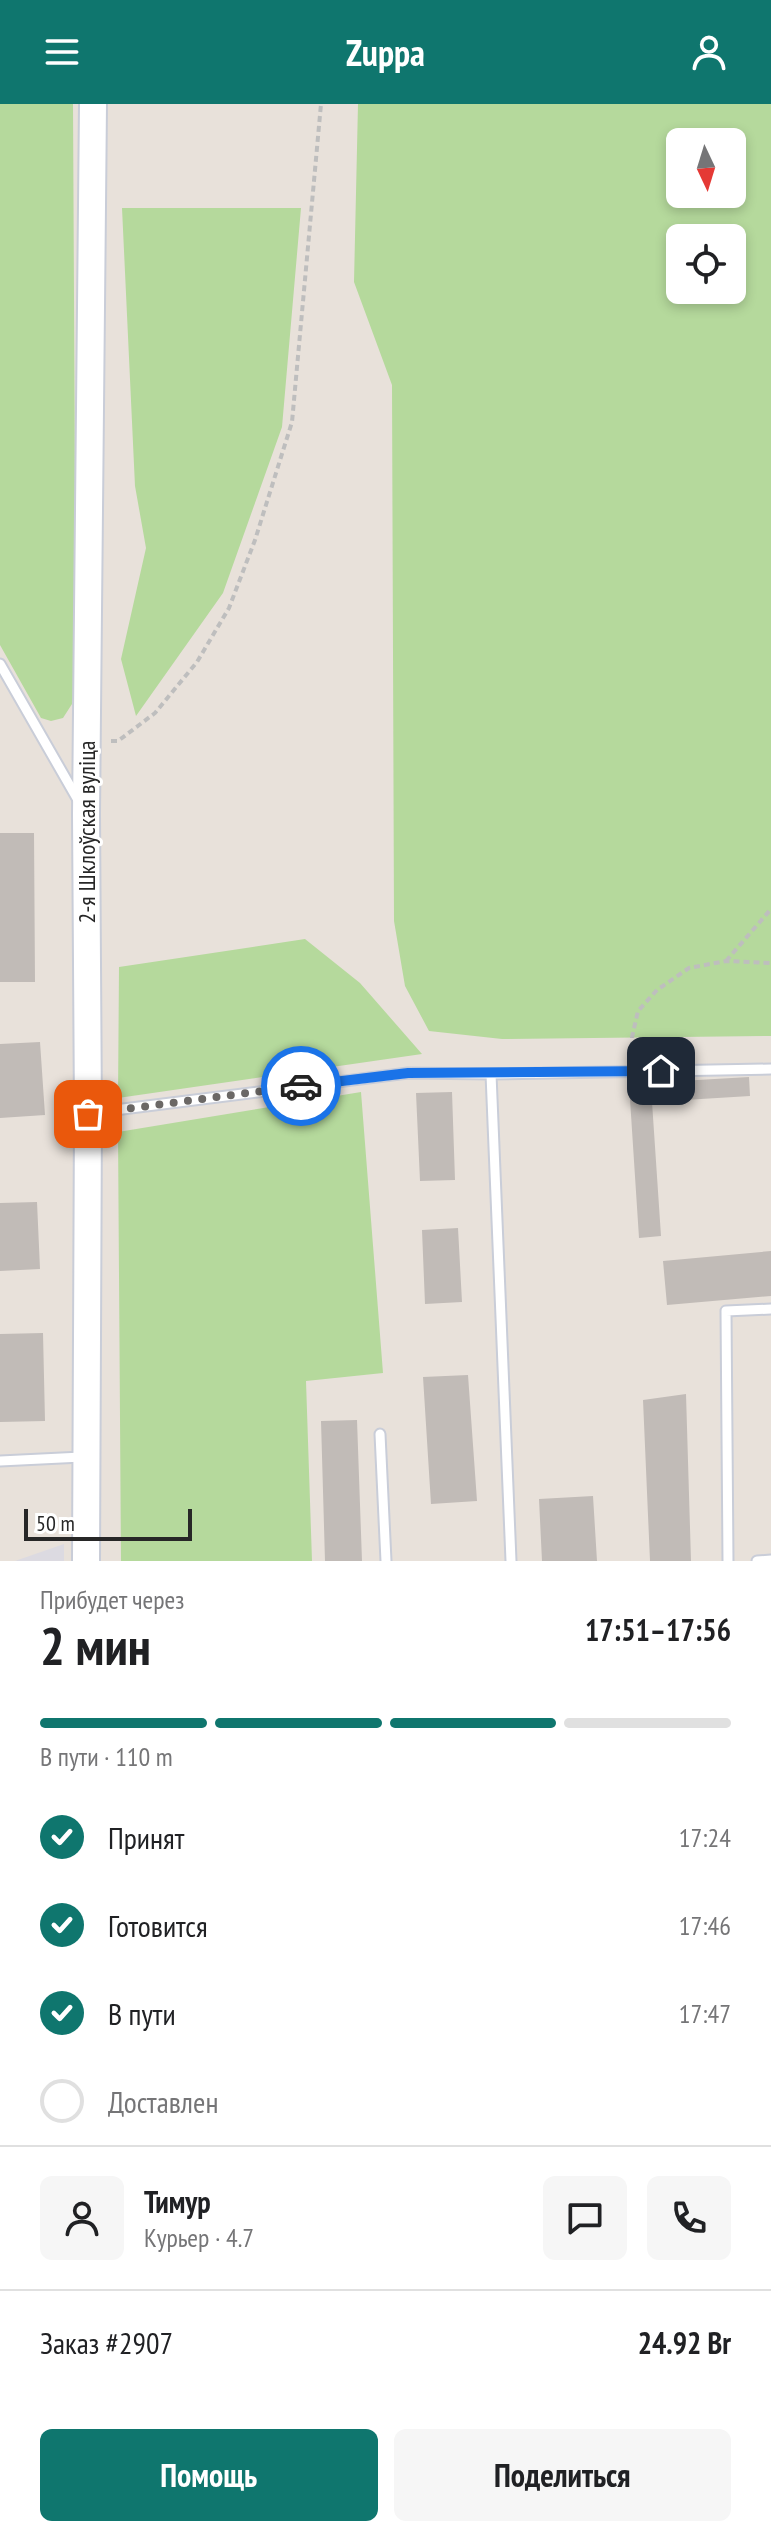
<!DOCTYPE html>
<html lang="ru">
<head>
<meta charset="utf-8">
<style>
	:root { --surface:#fff; --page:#f6f6f6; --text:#202124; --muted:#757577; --line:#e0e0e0; --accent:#0f766e }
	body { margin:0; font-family:"PT Sans Narrow",sans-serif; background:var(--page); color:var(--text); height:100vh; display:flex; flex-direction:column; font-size:30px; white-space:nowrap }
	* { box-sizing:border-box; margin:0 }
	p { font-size:26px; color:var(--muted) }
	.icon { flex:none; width:44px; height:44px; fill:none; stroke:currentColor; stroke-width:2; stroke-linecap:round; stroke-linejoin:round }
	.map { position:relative; height:1457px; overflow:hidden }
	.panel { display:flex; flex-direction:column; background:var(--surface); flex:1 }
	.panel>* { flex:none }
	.needle { width:52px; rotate:176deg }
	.buttons { position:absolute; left:666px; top:24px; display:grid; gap:16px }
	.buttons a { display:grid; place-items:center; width:80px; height:80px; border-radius:12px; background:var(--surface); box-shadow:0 4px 12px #0003; font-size:40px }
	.scale { position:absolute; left:24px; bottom:20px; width:168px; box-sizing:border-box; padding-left:8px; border:4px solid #272727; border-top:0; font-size:22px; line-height:28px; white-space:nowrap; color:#272727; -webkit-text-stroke:6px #fff; paint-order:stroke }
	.pin { position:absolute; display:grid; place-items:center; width:68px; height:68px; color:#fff; margin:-34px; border-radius:16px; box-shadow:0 4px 12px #0006 }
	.courier { position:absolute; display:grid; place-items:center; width:80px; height:80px; margin:-40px; border:6px solid #1a73e8; border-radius:50%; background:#fff; color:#222; box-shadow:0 2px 10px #0007 }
	.headline em { font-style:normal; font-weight:600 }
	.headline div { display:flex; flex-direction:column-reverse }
	.headline { display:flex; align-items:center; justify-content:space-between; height:136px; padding:0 40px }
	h1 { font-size:52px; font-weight:600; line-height:60px }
	.bar { display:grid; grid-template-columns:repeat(4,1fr); gap:12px 8px; align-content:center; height:96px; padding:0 40px }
	.bar i { height:10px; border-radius:6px; background:var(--line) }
	.bar .selected { background:var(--accent) }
	.bar p { grid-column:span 4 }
	.line { display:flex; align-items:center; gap:20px; padding:0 40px; border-top:2px solid var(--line) }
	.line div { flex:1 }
	.round { display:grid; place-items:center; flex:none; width:84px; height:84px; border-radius:12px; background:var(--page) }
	ol { padding:0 40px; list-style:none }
	li { display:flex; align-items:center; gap:24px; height:88px }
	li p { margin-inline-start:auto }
	li .icon { padding:8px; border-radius:50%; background:var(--accent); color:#fff; stroke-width:4 }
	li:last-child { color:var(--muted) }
	li i { width:44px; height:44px; border:4px solid var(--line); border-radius:50% }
	.button { display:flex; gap:16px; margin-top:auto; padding:16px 40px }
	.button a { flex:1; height:92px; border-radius:12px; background:var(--accent); color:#fff; font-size:32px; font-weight:600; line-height:92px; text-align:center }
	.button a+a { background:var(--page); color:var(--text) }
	header { display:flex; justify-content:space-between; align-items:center; height:104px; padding:0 40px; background:var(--accent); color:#fff; font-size:36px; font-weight:600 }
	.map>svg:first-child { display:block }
	.industrial { fill:#dcdae1 }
	.green { fill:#b5d99c; fill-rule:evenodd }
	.building { fill:#c1bbb7 }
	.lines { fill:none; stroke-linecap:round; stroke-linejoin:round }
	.lane-casing { stroke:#c9cdd8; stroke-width:13 }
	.secondary-casing { stroke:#c9cdd8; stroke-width:30 }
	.path { stroke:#bebebe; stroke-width:4; stroke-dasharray:6 4; stroke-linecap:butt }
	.lane { stroke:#fff; stroke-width:9 }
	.secondary { stroke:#fff; stroke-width:26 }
	.done { stroke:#6b6866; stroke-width:8; stroke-dasharray:0 14.4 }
	.route { stroke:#1a73e8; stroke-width:10 }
	.labels { text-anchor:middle; stroke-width:6; stroke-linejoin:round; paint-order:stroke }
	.street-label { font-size:24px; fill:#272727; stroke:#fff }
</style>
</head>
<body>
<header><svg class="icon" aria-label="menu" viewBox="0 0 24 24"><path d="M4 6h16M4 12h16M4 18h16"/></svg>Zuppa<svg class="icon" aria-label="person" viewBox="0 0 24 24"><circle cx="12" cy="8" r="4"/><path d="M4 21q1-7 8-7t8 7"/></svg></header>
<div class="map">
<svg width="771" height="1457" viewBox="0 0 771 1457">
	<rect width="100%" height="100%" fill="#e8e1da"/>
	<path class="industrial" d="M64,1440V1457H15Z"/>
	<path class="green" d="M0,0H73L76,577L72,600L63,614L51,617L41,614L0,541Z
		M358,0H771V932L502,935L429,927L405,882L394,817L392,281L354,178ZM732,38V90H680V38ZM732,134V186H680V134Z
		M122,104H301L282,323L223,489L136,612L121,555L146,444L135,382Z
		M305,835L360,879L422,950L118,994L119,863Z
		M361,988L383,1269L306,1277L312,1457H121L118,1028Z"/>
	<path class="building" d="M0,729H34L35,878H0Z
		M40,938L45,1011L0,1014V940Z
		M749,973L750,992L652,998L661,1132L639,1134L629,980Z
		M452,988L455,1076L420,1077L416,989Z
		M37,1098L40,1165L0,1167V1099Z
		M458,1124L462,1198L425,1200L422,1126Z
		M771,1147V1192L667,1201L663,1157Z
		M43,1229L45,1317L0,1318V1230Z
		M468,1271L477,1397L431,1400L423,1273Z
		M686,1290L691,1457H650L643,1296Z
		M357,1316L362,1457H325L321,1317Z
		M593,1392L597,1457H542L539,1395Z"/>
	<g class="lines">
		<g class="lane-casing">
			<path id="lane" d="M0,560L78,696
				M491,970L511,1457
				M91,1009L408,969L491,970L771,965
				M380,1330L386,1457
				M0,1357L82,1353
				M728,1457L726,1207L771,1205
				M757,1457L771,1456"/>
		</g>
		<g class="secondary-casing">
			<path id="secondary" d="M86,1457L88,1010L86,710L93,0"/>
		</g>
		<path class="path" d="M111,637H118L155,609L197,558L229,504L255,436L292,318L321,0
			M726,857L771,805
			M633,954L632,933L638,907L657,886L689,864L726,857L771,859"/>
		<use href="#lane" class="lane"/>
		<use href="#secondary" class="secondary"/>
	</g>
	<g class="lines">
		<path class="done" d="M88,1010L301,982"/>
		<path class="route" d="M301,982L408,969L661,967"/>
	</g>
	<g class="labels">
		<g class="street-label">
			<text transform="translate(87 728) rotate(-90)" y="8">2-я Шклоўская вуліца</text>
		</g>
	</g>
</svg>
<div class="buttons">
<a><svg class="needle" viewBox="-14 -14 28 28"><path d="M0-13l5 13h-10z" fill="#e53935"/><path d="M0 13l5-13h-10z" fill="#757577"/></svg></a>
<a><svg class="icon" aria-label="locate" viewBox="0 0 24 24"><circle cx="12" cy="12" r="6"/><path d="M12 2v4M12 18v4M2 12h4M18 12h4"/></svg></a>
</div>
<div class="scale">50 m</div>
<div class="pin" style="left:88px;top:1010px;background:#ea580c"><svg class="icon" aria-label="bag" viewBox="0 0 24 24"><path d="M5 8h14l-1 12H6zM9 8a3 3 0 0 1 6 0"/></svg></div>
<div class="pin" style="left:661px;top:967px;background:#1f2937"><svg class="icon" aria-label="home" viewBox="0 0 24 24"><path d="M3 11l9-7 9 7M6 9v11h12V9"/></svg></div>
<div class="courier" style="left:301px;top:982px"><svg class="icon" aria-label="car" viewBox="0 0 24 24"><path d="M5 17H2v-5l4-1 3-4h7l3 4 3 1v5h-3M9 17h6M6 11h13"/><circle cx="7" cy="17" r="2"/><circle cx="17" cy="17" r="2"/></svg></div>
</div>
<section class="panel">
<div class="headline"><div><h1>2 мин</h1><p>Прибудет через</p></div><em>17:51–17:56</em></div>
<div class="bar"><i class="selected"></i><i class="selected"></i><i class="selected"></i><i></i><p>В пути · 110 m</p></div>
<ol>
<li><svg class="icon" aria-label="check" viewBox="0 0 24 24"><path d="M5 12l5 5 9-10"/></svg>Принят<p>17:24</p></li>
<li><svg class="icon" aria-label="check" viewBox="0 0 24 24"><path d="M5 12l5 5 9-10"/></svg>Готовится<p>17:46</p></li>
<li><svg class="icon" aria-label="check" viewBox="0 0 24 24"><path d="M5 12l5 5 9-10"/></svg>В пути<p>17:47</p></li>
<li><i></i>Доставлен</li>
</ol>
<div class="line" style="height:144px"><a class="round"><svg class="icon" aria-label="person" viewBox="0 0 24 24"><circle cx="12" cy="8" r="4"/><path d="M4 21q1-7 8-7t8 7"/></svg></a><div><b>Тимур</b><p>Курьер · 4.7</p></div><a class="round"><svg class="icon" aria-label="chat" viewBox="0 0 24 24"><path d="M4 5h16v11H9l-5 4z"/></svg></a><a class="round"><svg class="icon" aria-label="phone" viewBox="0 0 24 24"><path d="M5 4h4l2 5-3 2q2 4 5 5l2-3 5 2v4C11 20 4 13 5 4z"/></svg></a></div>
<div class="line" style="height:104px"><div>Заказ #2907</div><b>24.92 Br</b></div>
<div class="button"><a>Помощь</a><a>Поделиться</a></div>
</section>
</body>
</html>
